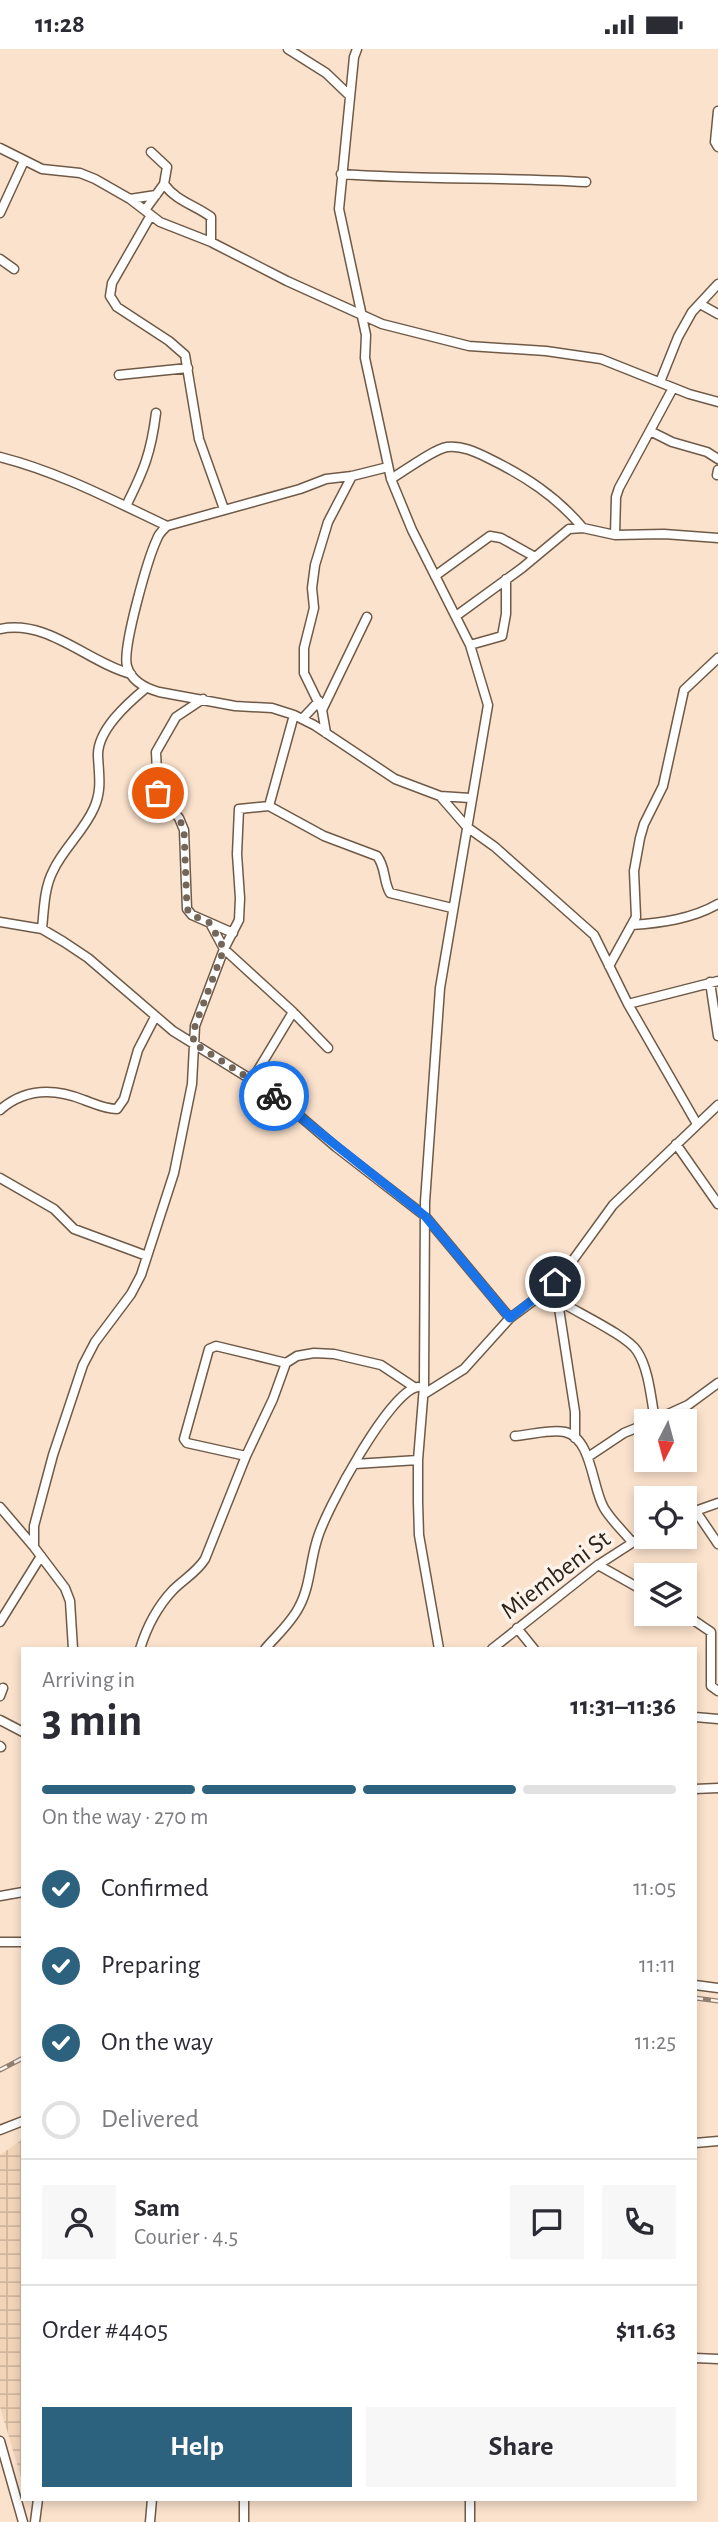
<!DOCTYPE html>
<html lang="en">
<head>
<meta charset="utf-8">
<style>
	:root { --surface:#fff; --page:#f7f7f7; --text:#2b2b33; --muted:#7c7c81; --line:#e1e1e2; --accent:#2d627e }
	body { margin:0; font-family:"Alegreya Sans",sans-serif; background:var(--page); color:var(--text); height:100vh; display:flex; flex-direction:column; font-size:26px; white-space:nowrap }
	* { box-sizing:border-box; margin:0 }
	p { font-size:23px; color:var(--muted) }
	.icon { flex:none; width:38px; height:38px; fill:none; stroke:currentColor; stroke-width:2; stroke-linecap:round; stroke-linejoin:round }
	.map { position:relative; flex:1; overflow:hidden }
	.side { position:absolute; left:21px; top:1598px; width:676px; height:854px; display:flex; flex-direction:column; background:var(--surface); border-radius:0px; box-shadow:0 4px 10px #0003 }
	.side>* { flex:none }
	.needle { width:46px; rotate:186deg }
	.controls { position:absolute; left:634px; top:1360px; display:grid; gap:14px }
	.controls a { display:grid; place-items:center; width:63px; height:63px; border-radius:0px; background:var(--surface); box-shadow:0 4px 10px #0003; font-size:35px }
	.pin { position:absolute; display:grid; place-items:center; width:60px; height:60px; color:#fff; margin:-30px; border:4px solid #fff; border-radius:50%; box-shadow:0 2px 7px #0007 }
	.courier { position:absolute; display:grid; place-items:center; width:70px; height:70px; margin:-35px; border:5px solid #1a73e8; border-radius:50%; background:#fff; color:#222; box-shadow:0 2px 9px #0007 }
	.head em { font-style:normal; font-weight:600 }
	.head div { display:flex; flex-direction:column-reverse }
	.head { display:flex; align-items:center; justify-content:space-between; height:119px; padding:0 21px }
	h1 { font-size:46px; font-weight:600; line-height:52px }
	.bar { display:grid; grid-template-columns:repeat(4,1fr); gap:10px 7px; align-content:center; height:84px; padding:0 21px }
	.bar i { height:9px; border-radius:5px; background:var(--line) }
	.bar .on { background:var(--accent) }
	.bar p { grid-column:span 4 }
	.line { display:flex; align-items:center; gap:18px; padding:0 21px; border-top:2px solid var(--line) }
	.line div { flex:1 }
	.round { display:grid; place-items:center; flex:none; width:74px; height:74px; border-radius:0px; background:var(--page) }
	ol { padding:0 21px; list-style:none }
	li { display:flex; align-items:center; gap:21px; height:77px }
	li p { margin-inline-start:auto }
	li .icon { padding:7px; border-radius:50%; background:var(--accent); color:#fff; stroke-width:4 }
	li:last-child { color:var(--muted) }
	li i { width:38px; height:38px; border:4px solid var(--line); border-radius:50% }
	.action { display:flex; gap:14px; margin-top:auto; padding:14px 21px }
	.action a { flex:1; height:80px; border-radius:0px; background:var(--accent); color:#fff; font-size:28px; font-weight:600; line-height:80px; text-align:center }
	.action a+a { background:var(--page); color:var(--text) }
	.status { display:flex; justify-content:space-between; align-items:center; height:49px; padding:0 35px; background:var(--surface); direction:ltr }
	.status svg { height:19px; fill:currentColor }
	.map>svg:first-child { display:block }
	.industrial { fill:url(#industrial-grid) }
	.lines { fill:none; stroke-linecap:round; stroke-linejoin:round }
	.minor-casing { stroke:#6f5a47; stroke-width:11 }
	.minor { stroke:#fff; stroke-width:8 }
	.rail-casing { stroke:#918071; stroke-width:5 }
	.rail { stroke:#fdf3ea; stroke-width:2.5; stroke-dasharray:8; stroke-linecap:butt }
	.done { stroke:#746659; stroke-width:7; stroke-dasharray:0 12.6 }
	.route { stroke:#1a73e8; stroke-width:9 }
	.labels { text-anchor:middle; stroke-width:7; stroke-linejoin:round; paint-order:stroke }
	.street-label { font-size:26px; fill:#2c231b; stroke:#fdf3ea }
</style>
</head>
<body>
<div class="status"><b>11:28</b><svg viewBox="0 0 49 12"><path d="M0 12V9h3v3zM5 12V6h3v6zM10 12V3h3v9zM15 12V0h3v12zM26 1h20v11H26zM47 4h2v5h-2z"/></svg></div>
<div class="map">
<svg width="718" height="2473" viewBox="0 0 718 2473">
	<defs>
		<pattern id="industrial-grid" width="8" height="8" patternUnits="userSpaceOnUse" patternTransform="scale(1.75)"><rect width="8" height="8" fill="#f2d4b9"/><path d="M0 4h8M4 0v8" fill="none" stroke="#d0b69e"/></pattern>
	</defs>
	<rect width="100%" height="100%" fill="#fbe2cc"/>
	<path class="industrial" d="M23,2090V2435L0,2358V2106Z"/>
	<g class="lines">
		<g class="minor-casing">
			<path id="minor" d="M288,0L326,24L350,47
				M357,0L354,8L339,160L366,286L365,309L391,430L412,481L470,596L488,656L440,939L425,1153L424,1337L418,1411V1453L419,1486L439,1600
				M718,62L715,93L718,98
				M0,99L42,120L80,124L95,130L130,150L160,173L211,193L287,232L382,275L469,297L546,302L601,310L689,345L718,353
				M151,103L167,118L164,135C176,152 195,156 211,168V193
				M341,125C423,131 504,128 586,133
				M130,150L156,146
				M145,161L164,135
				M0,164L24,112
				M151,166L112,234L110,247L117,258L169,292L185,306L199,390L224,460
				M0,210L14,220
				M700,255L718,265
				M119,326L188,319
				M660,333L678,288L692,263L718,235
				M650,382L672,393L707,403L718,410
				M0,408C59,423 112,451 167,477
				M388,418L352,427L326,430L300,440L167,477C163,481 159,484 157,490C148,509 122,599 127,617C131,632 145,639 159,643L235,657L272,659L294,666L314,676L395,730L440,747L467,778L495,798L594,886L628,955L697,1075
				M717,426L718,421
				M391,430C404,422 434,400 447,398C461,396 476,403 488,409C525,427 556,447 583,479
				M126,457C144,421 151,404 156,364
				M615,486L616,448L619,439L673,339
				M435,527L490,487L501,489L535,508
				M456,567L522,519L569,480L583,479L615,486L664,485L718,489
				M0,580C48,570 87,613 131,625
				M470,596L502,587L506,565V530
				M203,650L176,668L156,703L158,744L179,769L184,781L187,860L192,866L233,884
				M322,661L367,568
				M303,669L319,652
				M326,684L322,661L304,624V599L314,559L312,539L315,516L328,473L352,427
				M440,747L470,749
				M269,757L324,787L377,807C386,818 383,832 390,844L452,859
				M0,873L42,880L64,893L88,909L173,982L252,1031L295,1063L336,1098L425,1167L510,1269
				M210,874L224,900L293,963L328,999
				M632,876C661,874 692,870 718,855
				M42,880C44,861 44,839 53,822C63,800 84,782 94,759C102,741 99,727 98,707C97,681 128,654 146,639
				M609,917L636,868L634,822L640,789L644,775L663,737L684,641L718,609
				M710,933L718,987
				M628,955L718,932
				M252,1031L293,963
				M0,1061C25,1039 54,1039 84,1051C95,1055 105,1060 117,1060L124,1050L138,1001L155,968
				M676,1095L718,1155
				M0,1129L54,1160L74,1180L147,1207
				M545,1243C566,1259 625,1284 637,1302C649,1320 651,1350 655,1371
				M558,1253L575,1363V1389
				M424,1345L464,1320L510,1269L545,1243L565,1222L613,1156L718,1056
				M653,1372L688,1356L718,1334
				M515,1387C530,1386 550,1380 565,1383C592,1389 592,1439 604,1459C611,1471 623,1482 632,1493
				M246,1407L187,1394L184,1390L209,1300L216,1297L286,1314
				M588,1408L624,1384L646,1375
				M355,1415L418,1411
				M0,1458L34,1498
				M695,1461L718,1495
				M684,1466L718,1454
				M598,1516L646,1543
				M683,1564L711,1583V1637L718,1642
				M0,1573L41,1507
				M517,1579L534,1600
				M73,1600L70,1552L65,1539L34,1498V1477L53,1406L83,1316L95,1293L131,1245L141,1226L174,1124L192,1035L195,977L224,900L239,871L240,849L237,805L239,760L269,757L294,666
				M140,1600C147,1577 157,1558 173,1541C184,1530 197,1523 205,1510L246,1407L273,1350L286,1314L297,1307L314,1304L334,1305L381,1316L414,1338
				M265,1600C276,1587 291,1574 299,1558C310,1538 310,1513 317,1491C325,1462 390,1341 418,1338
				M492,1600L598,1516L646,1485
				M0,1647L3,1639
				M695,1668L718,1670
				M0,1671L23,1683
				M0,1697L1,1698
				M695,1740L718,1739
				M0,1847L23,1843
				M0,1893H23
				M695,1936L718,1939
				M0,2081L23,2072
				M695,2094L718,2092
				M695,2309L718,2310
				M0,2392L23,2473
				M470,2450V2473
				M35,2473L38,2450
				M150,2473L152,2450
				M244,2473V2450"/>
		</g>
		<use href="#minor" class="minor"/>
		<g class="rail-casing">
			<path id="rail" d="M695,1949L718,1952
				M0,2021L23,2009"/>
		</g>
		<use href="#rail" class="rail"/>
	</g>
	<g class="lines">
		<path class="done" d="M158,744L179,769L184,781L187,860L192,866L210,874L224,900L195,977L193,994L252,1031L274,1047"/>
		<path class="route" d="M274,1047L425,1167L510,1269L555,1233"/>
	</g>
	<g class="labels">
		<g class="street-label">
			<text transform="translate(555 1525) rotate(-37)" y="9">Miembeni St</text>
		</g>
	</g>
</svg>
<div class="controls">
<a><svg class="needle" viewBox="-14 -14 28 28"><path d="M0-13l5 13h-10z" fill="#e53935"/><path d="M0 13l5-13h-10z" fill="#7c7c81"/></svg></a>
<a><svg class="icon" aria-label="locate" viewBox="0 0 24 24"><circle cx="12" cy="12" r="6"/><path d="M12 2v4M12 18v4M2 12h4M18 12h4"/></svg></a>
<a><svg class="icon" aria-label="layers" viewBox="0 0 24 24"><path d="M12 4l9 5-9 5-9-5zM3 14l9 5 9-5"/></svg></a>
</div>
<div class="pin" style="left:158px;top:744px;background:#ea580c"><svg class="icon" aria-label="bag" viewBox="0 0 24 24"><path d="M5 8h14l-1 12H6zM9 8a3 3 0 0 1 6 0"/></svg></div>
<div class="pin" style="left:555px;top:1233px;background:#1f2937"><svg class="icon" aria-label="home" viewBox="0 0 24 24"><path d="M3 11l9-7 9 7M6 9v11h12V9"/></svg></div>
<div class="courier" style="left:274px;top:1047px"><svg class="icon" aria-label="bike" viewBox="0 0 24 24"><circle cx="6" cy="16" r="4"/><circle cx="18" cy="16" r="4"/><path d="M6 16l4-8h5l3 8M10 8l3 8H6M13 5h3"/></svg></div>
<section class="side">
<div class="head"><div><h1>3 min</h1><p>Arriving in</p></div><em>11:31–11:36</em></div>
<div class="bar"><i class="on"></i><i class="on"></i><i class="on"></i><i></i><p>On the way · 270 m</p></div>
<ol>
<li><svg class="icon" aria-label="check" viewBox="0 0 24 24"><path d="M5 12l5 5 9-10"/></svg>Confirmed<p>11:05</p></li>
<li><svg class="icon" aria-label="check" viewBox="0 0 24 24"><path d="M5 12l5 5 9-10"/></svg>Preparing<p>11:11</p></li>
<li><svg class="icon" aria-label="check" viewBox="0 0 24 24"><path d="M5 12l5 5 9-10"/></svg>On the way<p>11:25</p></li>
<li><i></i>Delivered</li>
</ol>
<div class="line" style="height:126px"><a class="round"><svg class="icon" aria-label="person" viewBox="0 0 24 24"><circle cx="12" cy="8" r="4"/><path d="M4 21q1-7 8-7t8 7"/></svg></a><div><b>Sam</b><p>Courier · 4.5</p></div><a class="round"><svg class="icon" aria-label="chat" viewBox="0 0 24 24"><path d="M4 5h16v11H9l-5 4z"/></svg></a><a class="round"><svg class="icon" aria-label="phone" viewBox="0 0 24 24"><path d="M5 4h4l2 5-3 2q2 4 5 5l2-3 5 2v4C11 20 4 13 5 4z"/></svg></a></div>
<div class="line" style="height:91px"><div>Order #4405</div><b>$11.63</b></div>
<div class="action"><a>Help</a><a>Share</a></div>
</section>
</div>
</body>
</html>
